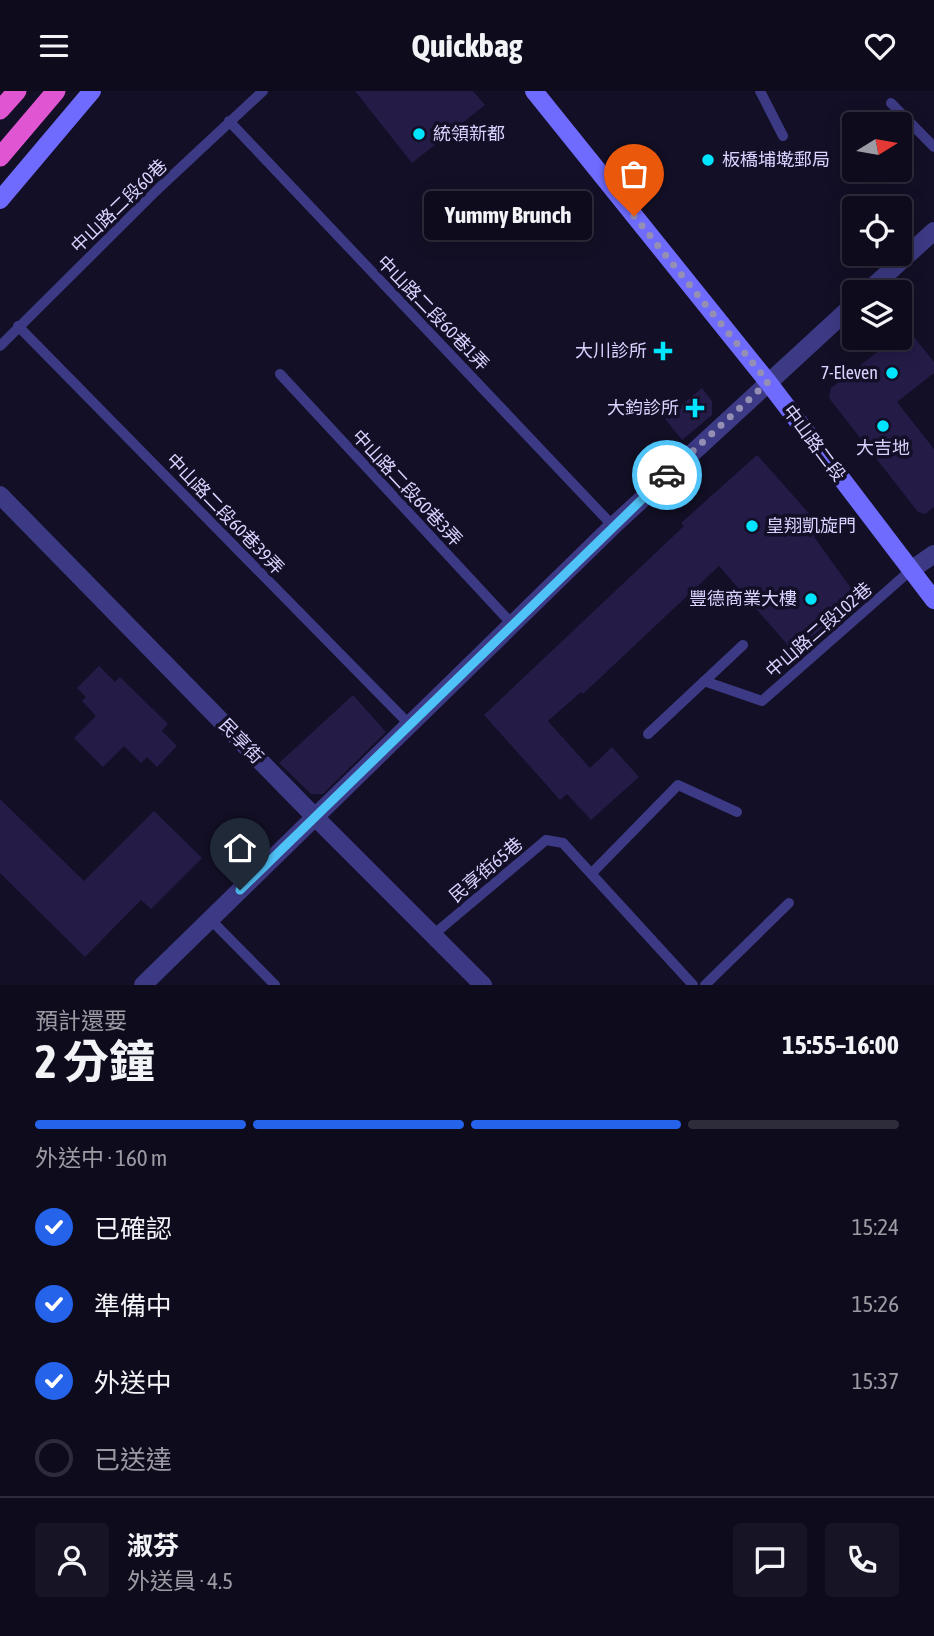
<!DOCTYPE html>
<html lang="zh-TW">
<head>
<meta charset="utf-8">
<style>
	:root { --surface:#0e0b1c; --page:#171425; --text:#f1f3f6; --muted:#9b9ba3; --line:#2e2b3b; --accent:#2563eb }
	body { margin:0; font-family:"Asap Condensed","Noto Sans TC",sans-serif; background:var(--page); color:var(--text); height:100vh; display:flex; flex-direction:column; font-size:26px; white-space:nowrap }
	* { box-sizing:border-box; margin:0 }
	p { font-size:23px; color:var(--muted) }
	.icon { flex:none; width:38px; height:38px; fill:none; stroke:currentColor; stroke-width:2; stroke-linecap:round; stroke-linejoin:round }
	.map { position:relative; height:894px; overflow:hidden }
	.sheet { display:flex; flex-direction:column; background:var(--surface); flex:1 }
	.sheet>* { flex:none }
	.needle { width:46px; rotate:79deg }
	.buttons { position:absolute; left:842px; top:21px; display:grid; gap:14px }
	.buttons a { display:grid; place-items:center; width:70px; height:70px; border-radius:7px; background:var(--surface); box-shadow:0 4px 18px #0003,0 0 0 2px var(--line); font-size:35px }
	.pin { position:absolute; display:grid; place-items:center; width:60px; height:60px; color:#fff; margin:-72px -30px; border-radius:50% 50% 50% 0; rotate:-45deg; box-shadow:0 0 7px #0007 }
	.pin .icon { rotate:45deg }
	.courier { position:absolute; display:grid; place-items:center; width:70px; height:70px; margin:-35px; border:5px solid #4fc3f7; border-radius:50%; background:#fff; color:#222; box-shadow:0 2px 9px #0007 }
	.bubble { position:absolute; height:49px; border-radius:7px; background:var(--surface); box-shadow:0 4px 18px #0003,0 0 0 2px var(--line); font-size:23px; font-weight:700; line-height:49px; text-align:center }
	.summary em { font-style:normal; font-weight:700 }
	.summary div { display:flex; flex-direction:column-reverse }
	.summary { display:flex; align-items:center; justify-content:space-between; height:119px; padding:0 35px }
	h1 { font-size:46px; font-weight:700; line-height:52px }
	.bar { display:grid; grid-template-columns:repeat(4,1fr); gap:10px 7px; align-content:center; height:84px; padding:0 35px }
	.bar i { height:9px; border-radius:5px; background:var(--line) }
	.bar .on { background:var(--accent) }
	.bar p { grid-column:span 4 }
	.line { display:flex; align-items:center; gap:18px; padding:0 35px; border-top:2px solid var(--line) }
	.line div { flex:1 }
	.round { display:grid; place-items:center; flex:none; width:74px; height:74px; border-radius:7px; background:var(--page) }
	ol { padding:0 35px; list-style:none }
	li { display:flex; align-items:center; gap:21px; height:77px }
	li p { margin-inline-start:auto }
	li .icon { padding:7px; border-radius:50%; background:var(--accent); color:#fff; stroke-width:4 }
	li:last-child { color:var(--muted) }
	li i { width:38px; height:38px; border:4px solid var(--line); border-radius:50% }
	header { display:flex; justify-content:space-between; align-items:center; height:91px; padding:0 35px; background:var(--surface); font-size:32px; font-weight:700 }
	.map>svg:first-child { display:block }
	.building { fill:#241b47 }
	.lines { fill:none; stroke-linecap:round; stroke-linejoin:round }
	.service { stroke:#3d3a85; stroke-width:10 }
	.minor { stroke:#3d3a85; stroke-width:18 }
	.secondary { stroke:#6f6bff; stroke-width:18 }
	.trunk { stroke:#e055d1; stroke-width:19 }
	.done { stroke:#948fb3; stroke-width:7; stroke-dasharray:0 12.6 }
	.route { stroke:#4fc3f7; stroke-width:9 }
	.poi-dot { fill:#00e5ff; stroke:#130f26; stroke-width:2.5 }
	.labels { text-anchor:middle; stroke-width:7; stroke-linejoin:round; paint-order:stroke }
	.poi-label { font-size:18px; fill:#d9d4ff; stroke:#130f26; text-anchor:end }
	.street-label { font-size:18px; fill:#d9d4ff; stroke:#130f26 }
</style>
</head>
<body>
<header><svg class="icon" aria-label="menu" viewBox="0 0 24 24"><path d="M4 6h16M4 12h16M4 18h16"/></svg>Quickbag<svg class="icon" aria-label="heart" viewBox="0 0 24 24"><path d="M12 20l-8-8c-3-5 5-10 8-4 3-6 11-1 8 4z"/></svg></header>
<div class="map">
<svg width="934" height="894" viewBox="0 0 934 894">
	<rect width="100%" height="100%" fill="#130f26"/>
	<path class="building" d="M355,0H473L485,14L412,72Z
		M907,237L934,271V282L897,311L934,358V416L925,423L918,421L829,307L831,297L895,247H900V243Z
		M702,297L712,310V324L682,349L665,328Z
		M757,364L823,438L814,446L851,497L854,504L855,518L799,567L719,475L583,603L581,601L548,630L590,677L612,656L639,686L591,729L567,703L560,709L484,624L684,435L681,432Z
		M99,575L115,591L120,586L168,633L162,640L177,655L157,676L147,666L141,672L124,655L103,676L74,647L96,625L82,610L86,606L77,597Z
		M353,604L386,641L323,703H311L279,672Z
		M0,708L84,790L154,720L202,767L151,818L141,809L85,866L0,782Z"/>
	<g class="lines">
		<path class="service" d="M760,0L783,45
			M891,12L934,56
			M229,30L613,435
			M18,235L410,634
			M0,255L159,97L263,0
			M280,283L512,533
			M704,590L762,610L911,479
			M648,643L743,554
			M591,783L678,694L737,721
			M210,828L275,894
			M433,844L546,749L563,752L693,894
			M705,894L789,812"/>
		<path class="minor" d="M867,201L934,140
			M0,404L315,726L483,894
			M911,479L934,463
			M143,894L613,435L854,213"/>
		<path class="secondary" d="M534,0L768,291L934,509
			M0,109L92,0"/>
		<path class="trunk" d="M0,19L17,0
			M0,66L56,0"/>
	</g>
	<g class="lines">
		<path class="done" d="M634,125L768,291L667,384"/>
		<path class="route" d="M240,799L667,384"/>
	</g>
	<g class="poi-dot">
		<circle cx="419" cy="43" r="7"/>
		<circle cx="708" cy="69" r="7"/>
		<path d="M659.5 249.5h7v7h7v7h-7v7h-7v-7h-7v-7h7z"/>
		<circle cx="892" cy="282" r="7"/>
		<path d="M691.5 306.5h7v7h7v7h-7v7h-7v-7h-7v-7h7z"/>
		<circle cx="883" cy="335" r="7"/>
		<circle cx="752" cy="435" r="7"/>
		<circle cx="811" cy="508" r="7"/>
	</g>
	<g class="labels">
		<g class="poi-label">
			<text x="433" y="49" text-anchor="start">統領新都</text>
			<text x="722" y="75" text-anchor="start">板橋埔墘郵局</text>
			<text x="647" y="266">大川診所</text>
			<text x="878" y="288">7-Eleven</text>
			<text x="679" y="323">大鈞診所</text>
			<text x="883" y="363" text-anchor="middle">大吉地</text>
			<text x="766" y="441" text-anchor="start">皇翔凱旋門</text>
			<text x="797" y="514">豐德商業大樓</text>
		</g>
		<g class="street-label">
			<text transform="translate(119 115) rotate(-44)" y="6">中山路二段60巷</text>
			<text transform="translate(433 222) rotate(46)" y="6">中山路二段60巷1弄</text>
			<text transform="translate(814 352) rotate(53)" y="6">中山路二段</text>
			<text transform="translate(407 397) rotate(47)" y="6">中山路二段60巷3弄</text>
			<text transform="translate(225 423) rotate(46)" y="6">中山路二段60巷39弄</text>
			<text transform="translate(819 539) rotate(-41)" y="6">中山路二段102巷</text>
			<text transform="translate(241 650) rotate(46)" y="6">民享街</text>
			<text transform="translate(486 779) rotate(-40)" y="6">民享街65巷</text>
		</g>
	</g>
</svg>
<div class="buttons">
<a><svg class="needle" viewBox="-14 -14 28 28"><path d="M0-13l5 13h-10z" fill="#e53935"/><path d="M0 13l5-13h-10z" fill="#9b9ba3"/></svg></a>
<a><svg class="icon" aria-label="locate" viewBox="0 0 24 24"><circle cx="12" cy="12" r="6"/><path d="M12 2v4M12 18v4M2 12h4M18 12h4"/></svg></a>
<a><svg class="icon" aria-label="layers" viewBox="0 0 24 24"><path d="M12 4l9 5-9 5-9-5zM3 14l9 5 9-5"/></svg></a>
</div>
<div class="pin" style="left:634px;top:125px;background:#ea580c"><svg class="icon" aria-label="bag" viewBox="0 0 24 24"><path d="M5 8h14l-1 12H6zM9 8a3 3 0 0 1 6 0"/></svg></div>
<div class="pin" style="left:240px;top:799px;background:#1f2937"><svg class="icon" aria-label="home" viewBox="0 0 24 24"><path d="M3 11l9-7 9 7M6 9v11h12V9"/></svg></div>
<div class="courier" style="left:667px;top:384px"><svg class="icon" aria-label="car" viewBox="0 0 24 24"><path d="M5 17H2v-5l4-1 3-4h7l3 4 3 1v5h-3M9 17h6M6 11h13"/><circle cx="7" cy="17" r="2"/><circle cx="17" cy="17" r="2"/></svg></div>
<div class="bubble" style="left:424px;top:100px;width:168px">Yummy Brunch</div>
</div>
<section class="sheet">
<div class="summary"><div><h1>2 分鐘</h1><p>預計還要</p></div><em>15:55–16:00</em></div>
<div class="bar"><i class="on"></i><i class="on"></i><i class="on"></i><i></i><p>外送中 · 160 m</p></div>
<ol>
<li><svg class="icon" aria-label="check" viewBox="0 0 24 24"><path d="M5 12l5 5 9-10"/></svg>已確認<p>15:24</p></li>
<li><svg class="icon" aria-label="check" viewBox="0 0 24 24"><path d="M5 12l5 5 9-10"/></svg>準備中<p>15:26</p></li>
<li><svg class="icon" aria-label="check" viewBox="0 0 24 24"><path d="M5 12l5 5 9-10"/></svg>外送中<p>15:37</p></li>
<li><i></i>已送達</li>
</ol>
<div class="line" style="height:126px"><a class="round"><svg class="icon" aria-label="person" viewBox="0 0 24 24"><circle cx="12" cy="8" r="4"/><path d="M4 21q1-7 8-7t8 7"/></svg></a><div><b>淑芬</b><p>外送員 · 4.5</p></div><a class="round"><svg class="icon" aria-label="chat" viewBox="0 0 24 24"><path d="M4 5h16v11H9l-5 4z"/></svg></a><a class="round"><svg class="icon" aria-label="phone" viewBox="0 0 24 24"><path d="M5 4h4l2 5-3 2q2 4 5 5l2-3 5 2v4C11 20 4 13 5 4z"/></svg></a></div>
</section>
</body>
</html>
